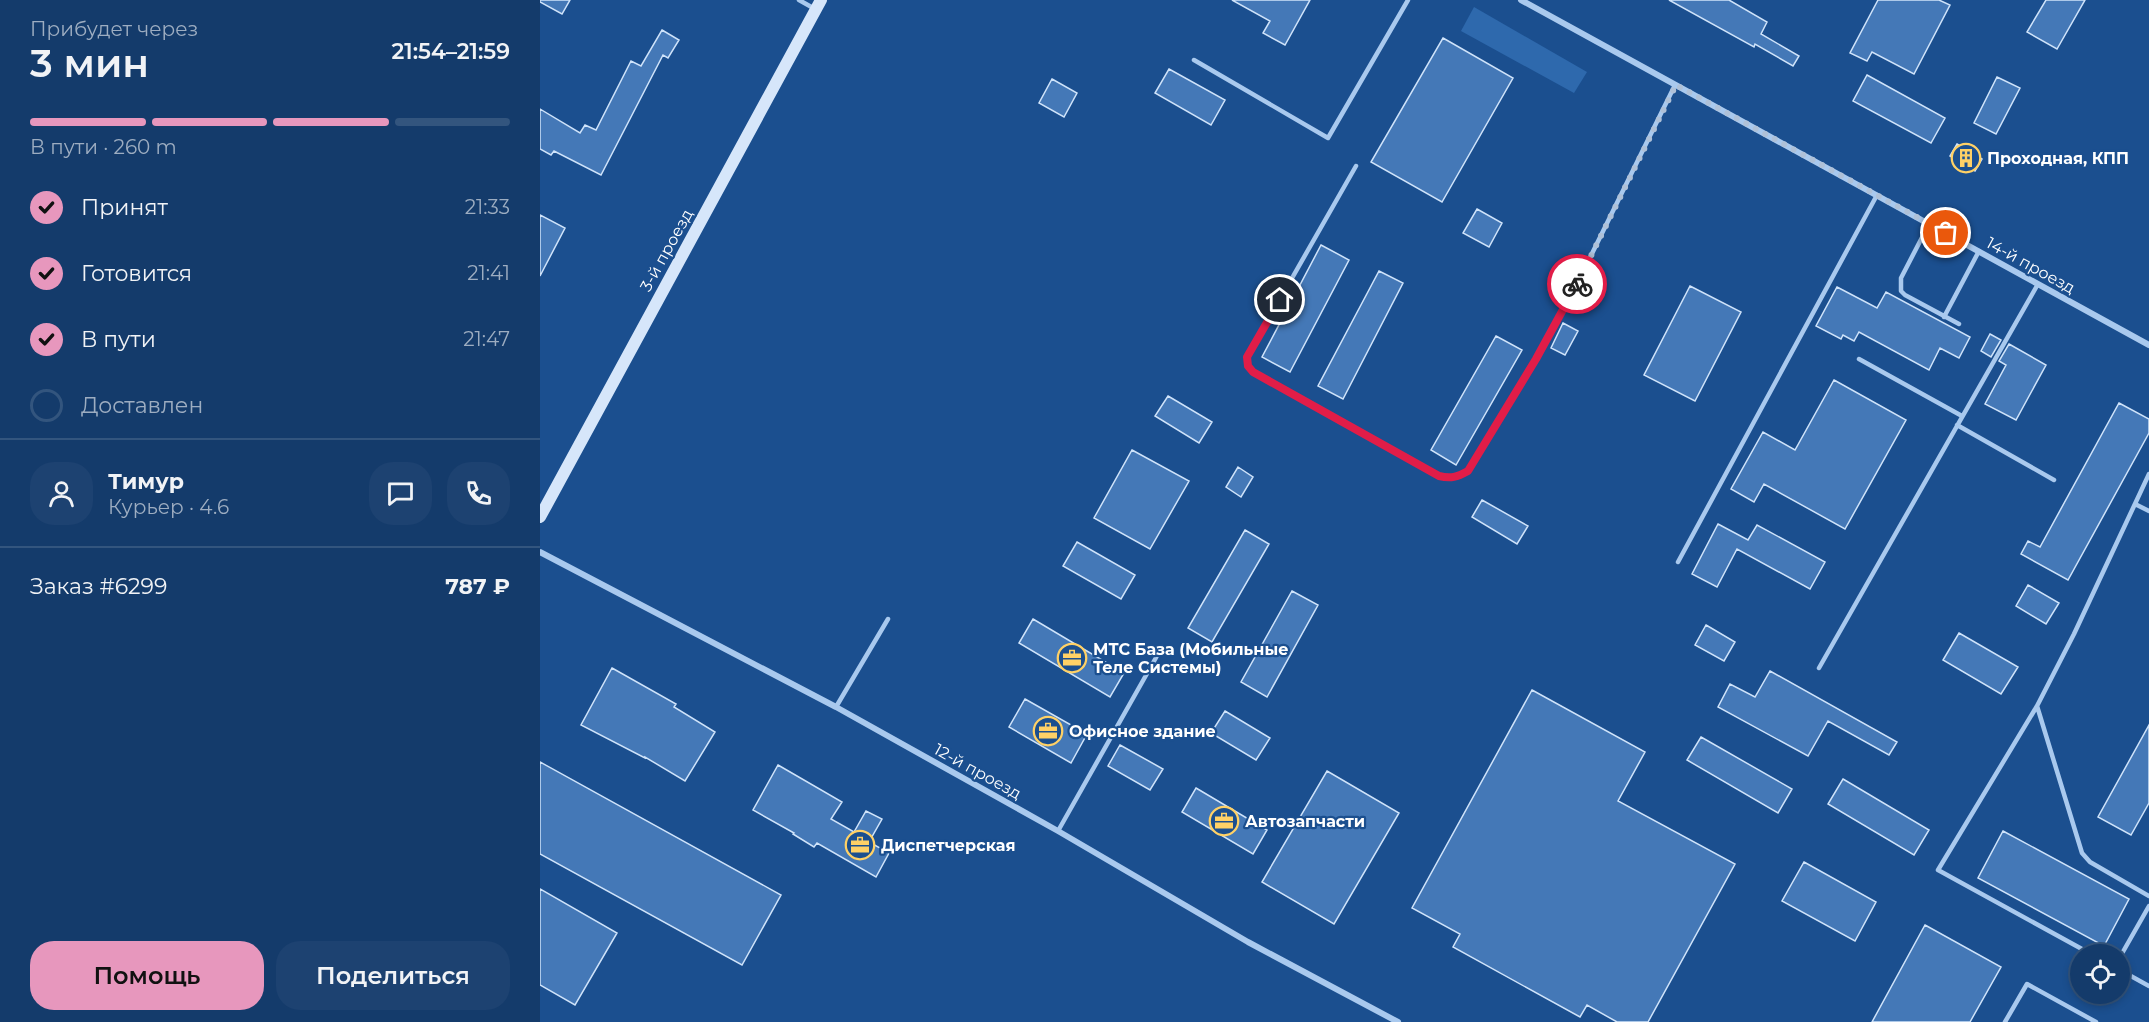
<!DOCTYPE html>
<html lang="ru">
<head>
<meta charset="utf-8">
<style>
	:root { --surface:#143b6b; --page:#1d4271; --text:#f1f3f6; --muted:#9dadc1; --line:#33557e; --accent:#e797bd }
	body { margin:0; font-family:Montserrat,sans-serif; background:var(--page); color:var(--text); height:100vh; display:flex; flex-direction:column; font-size:22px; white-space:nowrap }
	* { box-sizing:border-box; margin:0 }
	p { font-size:20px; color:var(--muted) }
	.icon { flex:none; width:33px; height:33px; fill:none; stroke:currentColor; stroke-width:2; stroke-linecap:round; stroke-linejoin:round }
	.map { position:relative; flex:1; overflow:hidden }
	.side { display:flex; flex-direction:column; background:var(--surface); width:540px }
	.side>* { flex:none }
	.buttons { position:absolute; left:1530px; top:944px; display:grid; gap:12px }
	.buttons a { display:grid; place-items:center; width:60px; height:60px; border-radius:50%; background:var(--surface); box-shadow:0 3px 9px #0003,0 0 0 2px var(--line); font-size:30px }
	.pin { position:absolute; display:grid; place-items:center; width:51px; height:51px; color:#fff; margin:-26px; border:3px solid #fff; border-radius:50%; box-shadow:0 2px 6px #0007 }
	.courier { position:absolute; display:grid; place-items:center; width:60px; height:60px; margin:-30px; border:4px solid #e11d48; border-radius:50%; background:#fff; color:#222; box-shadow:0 2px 8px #0007 }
	.overview em { font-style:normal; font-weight:600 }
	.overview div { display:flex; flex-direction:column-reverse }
	.overview { display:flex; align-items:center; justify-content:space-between; height:102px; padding:0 30px }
	h1 { font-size:39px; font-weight:600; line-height:45px }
	.bar { display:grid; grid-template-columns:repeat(4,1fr); gap:9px 6px; align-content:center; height:72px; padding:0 30px }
	.bar i { height:8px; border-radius:4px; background:var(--line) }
	.bar .selected { background:var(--accent) }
	.bar p { grid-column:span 4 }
	.line { display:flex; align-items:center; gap:15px; padding:0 30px; border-top:2px solid var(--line) }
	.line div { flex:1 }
	.round { display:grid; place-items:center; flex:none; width:63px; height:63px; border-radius:24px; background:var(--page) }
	ol { padding:0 30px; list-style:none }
	li { display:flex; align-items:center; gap:18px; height:66px }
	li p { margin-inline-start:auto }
	li .icon { padding:6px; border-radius:50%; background:var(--accent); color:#111; stroke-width:4 }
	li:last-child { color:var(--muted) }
	li i { width:33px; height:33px; border:3px solid var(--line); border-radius:50% }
	.cta { display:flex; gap:12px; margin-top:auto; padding:12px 30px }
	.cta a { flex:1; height:69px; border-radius:24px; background:var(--accent); color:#111; font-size:24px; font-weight:600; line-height:69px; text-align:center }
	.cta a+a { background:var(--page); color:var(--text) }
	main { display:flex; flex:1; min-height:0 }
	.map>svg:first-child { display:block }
	.green { fill:#2e69ad }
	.building { fill:#4478b7; stroke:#cfe3fa; stroke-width:1.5 }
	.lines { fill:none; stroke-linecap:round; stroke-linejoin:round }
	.lane { stroke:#a9c9ee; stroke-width:4.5 }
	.street { stroke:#a9c9ee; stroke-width:6 }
	.secondary { stroke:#d6e6fa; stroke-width:12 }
	.done { stroke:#afc1d8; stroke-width:6; stroke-dasharray:0 10.8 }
	.route { stroke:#e11d48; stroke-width:8 }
	.labels { text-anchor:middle; stroke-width:4.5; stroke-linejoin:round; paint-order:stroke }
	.poi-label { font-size:16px; font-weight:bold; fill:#fff; stroke:#1b4f8f; text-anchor:start }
	.street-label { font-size:16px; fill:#fff; stroke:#1b4f8f }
</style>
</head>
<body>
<main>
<section class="side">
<div class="overview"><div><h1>3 мин</h1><p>Прибудет через</p></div><em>21:54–21:59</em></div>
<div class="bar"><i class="selected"></i><i class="selected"></i><i class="selected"></i><i></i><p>В пути · 260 m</p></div>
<ol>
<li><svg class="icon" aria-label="check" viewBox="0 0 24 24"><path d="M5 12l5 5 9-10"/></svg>Принят<p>21:33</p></li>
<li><svg class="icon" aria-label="check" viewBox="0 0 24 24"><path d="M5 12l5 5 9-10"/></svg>Готовится<p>21:41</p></li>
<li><svg class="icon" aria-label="check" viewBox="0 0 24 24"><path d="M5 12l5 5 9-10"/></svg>В пути<p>21:47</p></li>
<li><i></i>Доставлен</li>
</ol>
<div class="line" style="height:108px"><a class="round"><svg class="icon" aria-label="person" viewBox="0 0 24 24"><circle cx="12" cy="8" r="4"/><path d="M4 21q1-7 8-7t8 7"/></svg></a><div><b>Тимур</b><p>Курьер · 4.6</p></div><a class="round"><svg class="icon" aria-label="chat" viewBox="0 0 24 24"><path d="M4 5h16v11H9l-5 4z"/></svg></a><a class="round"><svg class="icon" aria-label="phone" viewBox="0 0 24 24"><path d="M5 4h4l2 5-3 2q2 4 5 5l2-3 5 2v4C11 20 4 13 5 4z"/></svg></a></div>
<div class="line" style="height:78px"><div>Заказ #6299</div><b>787 ₽</b></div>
<div class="cta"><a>Помощь</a><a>Поделиться</a></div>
</section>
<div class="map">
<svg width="1609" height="1022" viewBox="0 0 1609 1022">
	<rect width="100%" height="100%" fill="#1b4f8f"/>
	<path class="green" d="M934,7L1047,72L1034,93L921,31Z"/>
	<path class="building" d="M0,0H30L22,14L0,2Z
		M692,0H770L745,45L723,33L730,21Z
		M1129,0H1189L1227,22L1221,34L1259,56L1253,66L1215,44L1214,47Z
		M1338,0H1399L1410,5L1374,74L1332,52L1327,61L1310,53Z
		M1506,0H1545L1517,49L1487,32Z
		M122,30L139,40L128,58L123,55L61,175L14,151L11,155L0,149V109L40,133L45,125L56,130L91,61L101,66Z
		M903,38L973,78L902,202L831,162Z
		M629,69L685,100L671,125L615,93Z
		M1327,75L1405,118L1391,143L1313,101Z
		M1457,77L1480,88L1456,134L1434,123Z
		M512,79L537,93L524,117L499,103Z
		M1417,144L1442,159L1435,171L1410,156Z
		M937,209L962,223L949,247L923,233Z
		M0,215L25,228L0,276Z
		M781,245L809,260L750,372L722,357Z
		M839,271L863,283L803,399L778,386Z
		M1150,286L1201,312L1155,401L1104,375Z
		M1297,287L1337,308L1346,292L1430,337L1419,358L1400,348L1389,370L1319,332L1314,341L1303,335L1301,339L1276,326Z
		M1023,323L1038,331L1025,355L1011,348Z
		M1450,334L1461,340L1451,357L1441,351Z
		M956,336L982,350L916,465L891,450Z
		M1469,344L1506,365L1476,420L1445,404L1466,365L1459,361Z
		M1294,380L1366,420L1305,529L1224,484L1214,502L1191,489L1223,432L1255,450Z
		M628,396L672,422L659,443L615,416Z
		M1579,403L1609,419V433L1528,580L1481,554L1488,541L1500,547Z
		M592,450L649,481L610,549L554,518Z
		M698,467L713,477L701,497L686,487Z
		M942,500L988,526L977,544L932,517Z
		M1178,524L1208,540L1217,525L1285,562L1270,589L1197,549L1177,587L1152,574Z
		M705,530L729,544L672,642L648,628Z
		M537,542L595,575L581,599L523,566Z
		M1488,585L1519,603L1506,624L1476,606Z
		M752,591L778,605L727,697L701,682Z
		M493,619L584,673L570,697L479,643Z
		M1166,625L1195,642L1184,661L1155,645Z
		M1419,633L1478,667L1461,694L1403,660Z
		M72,668L136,704L134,707L175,732L145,781L105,757V758L41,725Z
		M1230,671L1357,742L1349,755L1288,721L1268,756L1178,707L1190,684L1215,697Z
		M992,690L1105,752L1078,801L1195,864L1108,1022H1077L1047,1005L1040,1017L913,947L920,934L872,908Z
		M485,699L547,734L531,763L469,727Z
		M685,711L730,738L716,760L671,733Z
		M1609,725V803L1591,835L1558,817Z
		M1161,737L1252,789L1238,813L1147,760Z
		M580,745L623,769L610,790L568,766Z
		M0,762L241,895L202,965L0,854Z
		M238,765L302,802L291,819L314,832L326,811L342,819L329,842L349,853L336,877L277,843L274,847L253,834L254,833L213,810Z
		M787,771L859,813L794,924L722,882Z
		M1303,779L1389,830L1374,855L1288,804Z
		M656,788L727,830L713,854L642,812Z
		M1463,831L1589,899L1564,946L1438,878Z
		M1264,862L1336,902L1315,941L1242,901Z
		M0,889L77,933L35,1005L0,985Z
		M1385,925L1461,967L1430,1022H1332Z"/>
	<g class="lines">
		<path class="lane" d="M259,0L275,9
			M654,60L788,138L868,0
			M816,166L707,357L708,366L713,372L899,476C911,479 917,477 928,471L996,359L1039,280L1135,85
			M1389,224L1361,278V291L1365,295L1419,324
			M1404,317L1439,251
			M1319,359L1422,416
			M1417,425L1514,480
			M1609,474L1534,634L1497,706L1542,853L1550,862L1609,896
			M1595,504L1609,511
			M1138,562L1337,195
			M1279,668L1498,284
			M1497,706L1398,870L1551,954
			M296,707L348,619
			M518,831L622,647
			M1580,957L1609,906
			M1580,970L1609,986
			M1465,1022L1487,984L1556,1022"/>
		<path class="street" d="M981,0L1609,345
			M0,552L296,707L518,831L708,942L858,1022"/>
		<path class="secondary" d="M0,517L281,0"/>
	</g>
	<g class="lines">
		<path class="done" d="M1037,284L1136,85L1406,233"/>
		<path class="route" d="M740,300L707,357L708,366L713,372L899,476C911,479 917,477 928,471L996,359L1037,284"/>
	</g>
	<defs>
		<g id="building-ring" transform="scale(1.5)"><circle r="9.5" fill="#1b4f8f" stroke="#ffd166" stroke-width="1.5"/><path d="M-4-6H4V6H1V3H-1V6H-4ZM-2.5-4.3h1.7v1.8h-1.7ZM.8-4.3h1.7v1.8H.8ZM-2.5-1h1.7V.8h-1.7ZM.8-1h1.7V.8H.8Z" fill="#ffd166"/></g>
		<g id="office-ring" transform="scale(1.5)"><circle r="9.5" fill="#1b4f8f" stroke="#ffd166" stroke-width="1.5"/><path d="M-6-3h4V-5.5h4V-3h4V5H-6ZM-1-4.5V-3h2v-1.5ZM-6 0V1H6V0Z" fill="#ffd166"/></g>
	</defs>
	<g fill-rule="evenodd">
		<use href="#building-ring" x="1426" y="158"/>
		<use href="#office-ring" x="532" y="658"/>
		<use href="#office-ring" x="508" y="731"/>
		<use href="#office-ring" x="684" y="821"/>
		<use href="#office-ring" x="320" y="845"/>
	</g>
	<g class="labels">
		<g class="poi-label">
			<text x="1447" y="164">Проходная, КПП</text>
			<text x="553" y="655">МТС База (Мобильные<tspan x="553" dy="18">Теле Системы)</tspan></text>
			<text x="529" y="737">Офисное здание</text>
			<text x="705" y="827">Автозапчасти</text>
			<text x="341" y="851">Диспетчерская</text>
		</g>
		<g class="street-label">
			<text transform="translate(126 250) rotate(-61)" y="6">3-й проезд</text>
			<text transform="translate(1491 265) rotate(29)" y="6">14-й проезд</text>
			<text transform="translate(438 771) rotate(29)" y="6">12-й проезд</text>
		</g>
	</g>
</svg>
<div class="buttons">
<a><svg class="icon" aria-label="locate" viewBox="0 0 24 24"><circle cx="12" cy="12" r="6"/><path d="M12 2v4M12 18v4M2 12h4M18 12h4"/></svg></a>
</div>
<div class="pin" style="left:1406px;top:233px;background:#ea580c"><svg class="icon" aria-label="bag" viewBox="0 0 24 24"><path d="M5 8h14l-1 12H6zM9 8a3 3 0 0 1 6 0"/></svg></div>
<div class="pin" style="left:740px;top:300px;background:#1f2937"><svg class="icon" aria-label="home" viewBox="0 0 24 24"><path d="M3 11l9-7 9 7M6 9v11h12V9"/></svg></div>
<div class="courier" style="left:1037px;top:284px"><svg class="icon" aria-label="bike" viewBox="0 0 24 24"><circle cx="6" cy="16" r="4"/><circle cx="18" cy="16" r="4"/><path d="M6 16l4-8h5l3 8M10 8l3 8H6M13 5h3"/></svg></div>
</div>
</main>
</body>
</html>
